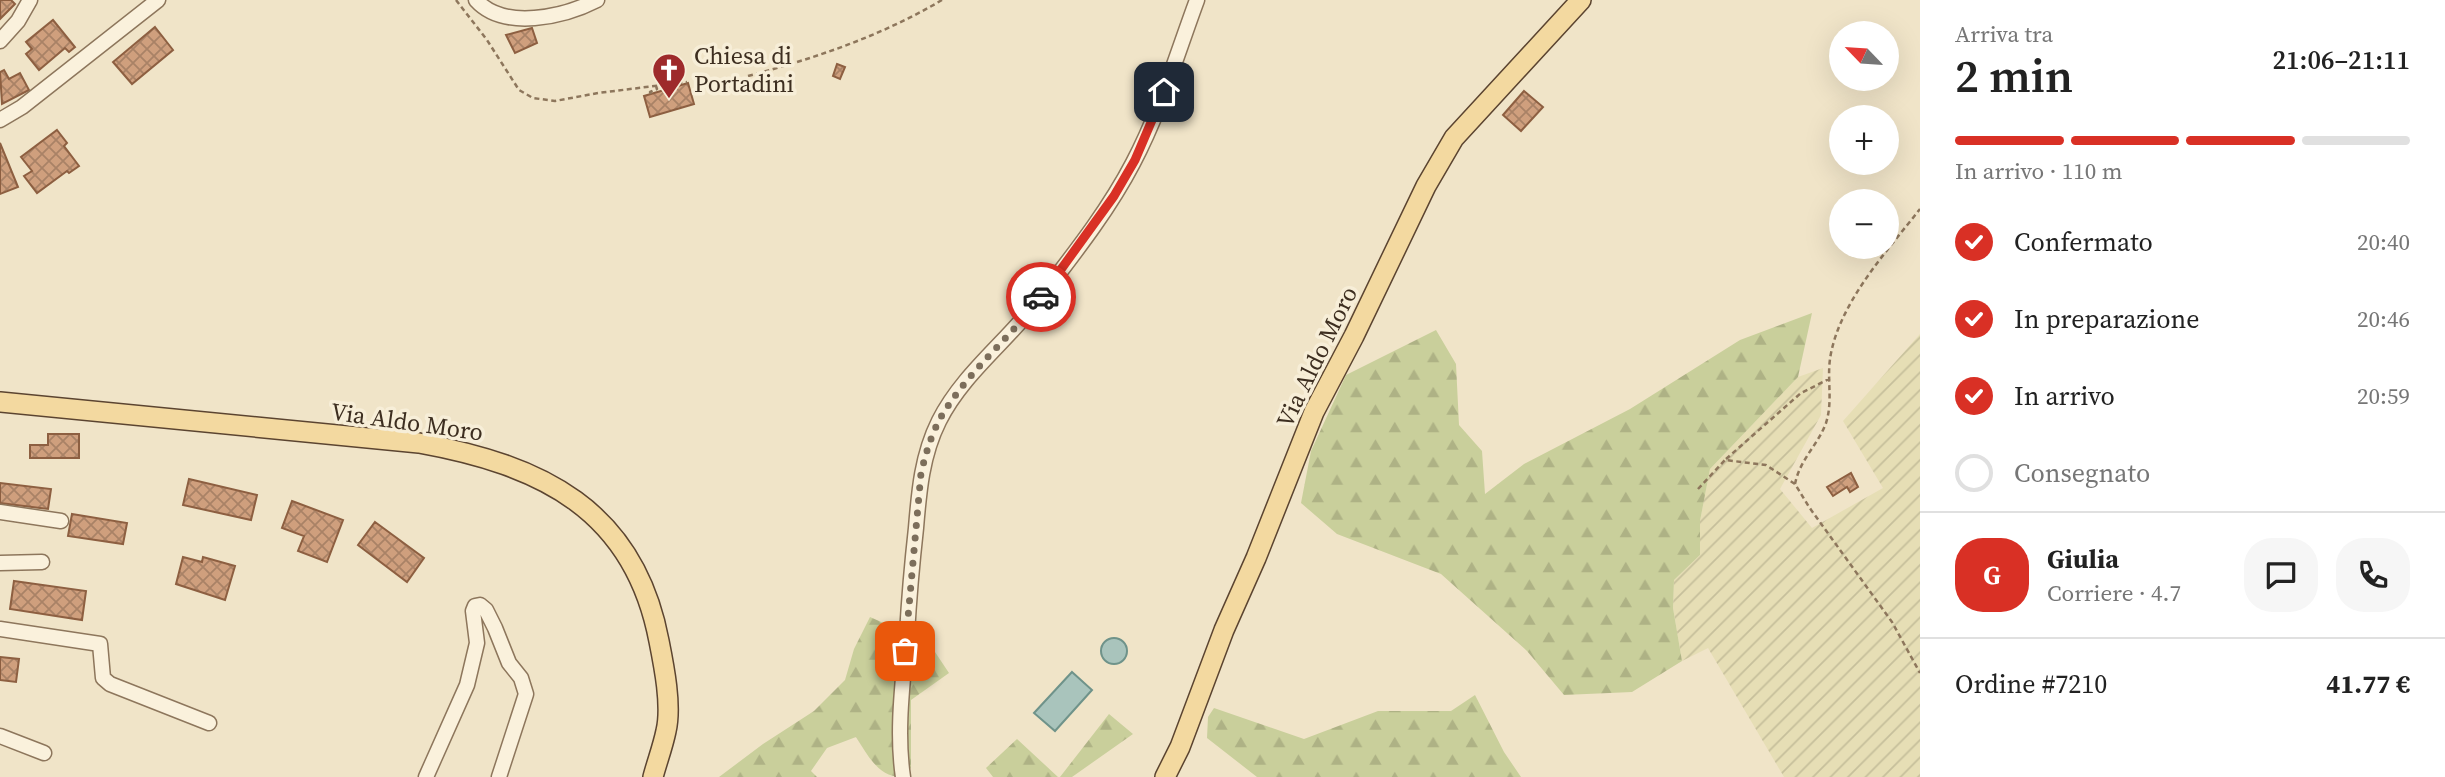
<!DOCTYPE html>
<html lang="it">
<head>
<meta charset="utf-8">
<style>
	:root { --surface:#fff; --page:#f6f6f6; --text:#222; --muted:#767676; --line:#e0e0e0; --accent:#d93025 }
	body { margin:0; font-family:"Source Serif 4",serif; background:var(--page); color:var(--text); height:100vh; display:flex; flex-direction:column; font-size:26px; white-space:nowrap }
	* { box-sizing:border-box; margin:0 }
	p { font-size:23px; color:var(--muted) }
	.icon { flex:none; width:38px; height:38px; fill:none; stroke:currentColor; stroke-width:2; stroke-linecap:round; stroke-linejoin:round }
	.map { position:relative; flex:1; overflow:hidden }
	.details { display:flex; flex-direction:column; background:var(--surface); width:525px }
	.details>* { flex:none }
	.needle { width:46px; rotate:295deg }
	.tools { position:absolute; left:1829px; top:21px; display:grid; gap:14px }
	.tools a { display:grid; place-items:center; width:70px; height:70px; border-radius:50%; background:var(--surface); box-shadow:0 7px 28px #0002; font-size:35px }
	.pin { position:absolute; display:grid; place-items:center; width:60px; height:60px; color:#fff; margin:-30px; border-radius:14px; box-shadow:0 4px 10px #0006 }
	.courier { position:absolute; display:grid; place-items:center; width:70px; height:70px; margin:-35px; border:5px solid #d93025; border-radius:50%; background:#fff; color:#222; box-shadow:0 2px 9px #0007 }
	.overview em { font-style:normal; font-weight:600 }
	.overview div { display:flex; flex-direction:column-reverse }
	.overview { display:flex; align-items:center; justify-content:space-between; height:119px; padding:0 35px }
	h1 { font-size:46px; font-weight:600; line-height:52px }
	.bar { display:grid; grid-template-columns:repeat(4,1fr); gap:10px 7px; align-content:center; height:84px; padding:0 35px }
	.bar i { height:9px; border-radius:5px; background:var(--line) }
	.bar .selected { background:var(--accent) }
	.bar p { grid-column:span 4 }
	.line { display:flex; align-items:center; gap:18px; padding:0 35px; border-top:2px solid var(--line) }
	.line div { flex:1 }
	.round { display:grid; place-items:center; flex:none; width:74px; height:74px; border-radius:28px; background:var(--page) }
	ol { padding:0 35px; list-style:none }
	li { display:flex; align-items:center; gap:21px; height:77px }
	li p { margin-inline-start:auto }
	li .icon { padding:7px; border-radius:50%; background:var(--accent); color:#fff; stroke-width:4 }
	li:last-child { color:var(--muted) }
	li i { width:38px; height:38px; border:4px solid var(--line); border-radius:50% }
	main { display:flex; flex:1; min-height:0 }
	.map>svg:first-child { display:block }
	.farmland { fill:url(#farmland-furrows) }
	.forest { fill:url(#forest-firs) }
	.water { fill:#a9c4bc; stroke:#6f938a; stroke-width:2 }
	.building { fill:url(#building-cross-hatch); stroke:#8d5f41; stroke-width:2 }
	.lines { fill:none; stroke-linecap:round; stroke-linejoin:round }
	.minor-casing { stroke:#8d765c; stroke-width:17 }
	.major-casing { stroke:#5b4430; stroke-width:22 }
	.path { stroke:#8d765c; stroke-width:2.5; stroke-dasharray:5 3.5; stroke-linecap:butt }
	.minor { stroke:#faf1dc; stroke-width:14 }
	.major { stroke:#f3d9a0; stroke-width:19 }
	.done { stroke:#7c6e5b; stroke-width:7; stroke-dasharray:0 12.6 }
	.route { stroke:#d93025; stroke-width:9 }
	.labels { text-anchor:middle; stroke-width:7; stroke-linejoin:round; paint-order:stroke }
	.poi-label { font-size:24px; fill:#3d2e20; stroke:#f7eed8; text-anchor:start }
	.street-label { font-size:24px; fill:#3d2e20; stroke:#f7eed8 }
</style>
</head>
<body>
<main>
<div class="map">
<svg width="1920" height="777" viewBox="0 0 1920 777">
	<defs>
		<pattern id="farmland-furrows" width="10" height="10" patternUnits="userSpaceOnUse" patternTransform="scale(1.75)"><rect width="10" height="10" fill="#e6deb5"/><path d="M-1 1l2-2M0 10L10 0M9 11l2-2" fill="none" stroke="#c6bf9b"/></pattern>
		<pattern id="forest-firs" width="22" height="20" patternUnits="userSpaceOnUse" patternTransform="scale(1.75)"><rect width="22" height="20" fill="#c9cf9b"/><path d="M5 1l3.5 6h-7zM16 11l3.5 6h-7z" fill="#aeb285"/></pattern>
		<pattern id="building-cross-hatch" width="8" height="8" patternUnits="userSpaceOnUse" patternTransform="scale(1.75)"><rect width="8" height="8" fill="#cf9f7d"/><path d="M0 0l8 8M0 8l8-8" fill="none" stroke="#a98266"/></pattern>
	</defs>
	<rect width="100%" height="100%" fill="#f0e4c8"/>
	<path class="farmland" d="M1920,334V777H1784L1708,648L1682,661L1673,608L1674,580L1700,555V521L1710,469L1798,377L1823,368L1821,415L1780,489L1812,528L1883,488L1843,421Z"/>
	<path class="forest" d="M1812,313L1798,377L1710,469L1700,521V555L1674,580L1673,608L1682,661L1632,692L1564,695L1527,651L1441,574L1337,534L1301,503L1311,451L1346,375L1436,330L1456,364L1459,425L1482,451L1485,494L1524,464L1630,409L1740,340Z
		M870,617L888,625L891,636L912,653L933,649L949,673L911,700V768L901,777C878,777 867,754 856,737L827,748L811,771L817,777H719L763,744L814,711L845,680L854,649Z
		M1475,695L1504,752L1521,777H1257L1207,738L1208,717L1214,708L1304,739L1378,711H1451Z
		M1109,714L1133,734L1072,777H1060Z
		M1017,739L1058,777H993L986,768Z"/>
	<path class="water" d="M1101 651a13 13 0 1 1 26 0a13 13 0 1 1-26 0Z
		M1072,672L1092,690L1055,731L1034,713Z"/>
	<path class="building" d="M0,0H11L15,4L0,19Z
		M53,20L75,47L69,52L65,48L39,70L26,54L32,49L26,42Z
		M155,27L173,50L132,84L113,62Z
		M532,28L537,43L515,53L506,35Z
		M837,64L845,67L840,79L833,76Z
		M4,70L9,79L20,73L29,90L2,104L0,72Z
		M688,83L694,104L650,117L644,96Z
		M1524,91L1543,107L1521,131L1503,115Z
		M57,130L67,143L64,146L79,166L69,173L67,171L37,193L24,176L32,171L21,157Z
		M0,143L18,187L0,194Z
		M48,434H79V458H30V445H48Z
		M1851,473L1858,487L1850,492L1847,487L1833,496L1827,487Z
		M189,479L257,495L251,520L183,505Z
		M0,483L51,489L48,509L0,503Z
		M292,501L343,520L327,562L298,551L304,536L282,528Z
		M72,514L127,523L123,544L68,536Z
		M375,522L424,558L407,582L358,545Z
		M183,557L202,562L203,557L235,566L225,600L176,584Z
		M14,581L86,591L82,620L10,609Z
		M0,657L19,659L16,682L0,680Z"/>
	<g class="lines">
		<g class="minor-casing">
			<path id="minor" d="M476,0C504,31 564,17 597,0
				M0,41L18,21L30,0
				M0,120L22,107L158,0
				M0,512L61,521
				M0,563L42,562
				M0,629L100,644L103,678L110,684L209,723
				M0,736L44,753
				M426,777L467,685L477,643L473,611L475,606L480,605L486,610L495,628L509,663L521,678L526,694L499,777
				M903,777C896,731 903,681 907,634C909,599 912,564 916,528C919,491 922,455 939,421C963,373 1009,340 1040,298C1073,255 1108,211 1133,163C1160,112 1177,54 1197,0"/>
		</g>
		<g class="major-casing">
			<path id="major" d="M0,402L419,443C541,465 634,509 659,641C664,666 672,706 666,731C663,746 657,762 653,777
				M1165,777L1180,747L1224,630L1256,558L1314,412L1354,336L1426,186L1454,138L1581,0"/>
		</g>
		<path class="path" d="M456,0L487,40L519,90L533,98L555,101L598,93L687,82
			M748,76C816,58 881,36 942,0
			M651,94L650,92L657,89L656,86
			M1726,459L1801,393L1831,378
			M1795,484C1800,459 1818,445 1826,423C1833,401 1827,381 1830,359C1838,304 1887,251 1920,209
			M1698,489L1725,460L1766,465L1795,484L1809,507L1892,622L1920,673"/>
		<use href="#minor" class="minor"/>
		<use href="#major" class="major"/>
	</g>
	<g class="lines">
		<path class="done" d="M905,651L921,473C926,453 931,435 941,417C968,371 1010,338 1041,297"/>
		<path class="route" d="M1041,297L1114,196L1135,160L1164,92"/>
	</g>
	<defs>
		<g id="church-pin" transform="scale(1.75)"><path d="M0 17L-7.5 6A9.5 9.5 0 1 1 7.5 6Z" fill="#9e2a2b" stroke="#f7eed8"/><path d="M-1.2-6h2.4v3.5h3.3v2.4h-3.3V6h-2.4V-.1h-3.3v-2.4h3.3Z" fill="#fff"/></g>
	</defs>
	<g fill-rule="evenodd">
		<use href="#church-pin" x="669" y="70"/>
	</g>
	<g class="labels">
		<g class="poi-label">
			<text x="694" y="64">Chiesa di<tspan x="694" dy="28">Portadini</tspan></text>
		</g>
		<g class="street-label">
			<text transform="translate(1317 357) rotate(-64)" y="8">Via Aldo Moro</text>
			<text transform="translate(407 422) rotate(8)" y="8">Via Aldo Moro</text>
		</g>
	</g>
</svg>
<div class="tools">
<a><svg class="needle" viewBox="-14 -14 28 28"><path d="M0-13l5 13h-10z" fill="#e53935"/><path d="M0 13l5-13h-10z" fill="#767676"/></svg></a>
<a>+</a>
<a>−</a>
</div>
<div class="pin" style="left:905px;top:651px;background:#ea580c"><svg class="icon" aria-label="bag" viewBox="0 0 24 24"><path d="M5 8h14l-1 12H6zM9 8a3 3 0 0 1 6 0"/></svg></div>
<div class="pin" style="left:1164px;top:92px;background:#1f2937"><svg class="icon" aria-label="home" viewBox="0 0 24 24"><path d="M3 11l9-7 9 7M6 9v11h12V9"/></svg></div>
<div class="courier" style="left:1041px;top:297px"><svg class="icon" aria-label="car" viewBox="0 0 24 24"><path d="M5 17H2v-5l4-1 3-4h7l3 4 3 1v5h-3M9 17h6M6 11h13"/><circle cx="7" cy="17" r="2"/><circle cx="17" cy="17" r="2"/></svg></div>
</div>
<section class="details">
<div class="overview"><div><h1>2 min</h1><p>Arriva tra</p></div><em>21:06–21:11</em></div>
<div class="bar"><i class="selected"></i><i class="selected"></i><i class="selected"></i><i></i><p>In arrivo · 110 m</p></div>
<ol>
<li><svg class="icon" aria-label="check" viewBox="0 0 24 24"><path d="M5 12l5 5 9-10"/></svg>Confermato<p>20:40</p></li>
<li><svg class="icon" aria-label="check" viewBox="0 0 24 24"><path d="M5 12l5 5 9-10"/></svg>In preparazione<p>20:46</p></li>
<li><svg class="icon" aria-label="check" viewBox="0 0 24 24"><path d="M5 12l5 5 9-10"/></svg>In arrivo<p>20:59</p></li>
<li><i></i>Consegnato</li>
</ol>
<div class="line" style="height:126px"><b class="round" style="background:var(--accent);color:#fff">G</b><div><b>Giulia</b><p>Corriere · 4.7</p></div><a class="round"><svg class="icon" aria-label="chat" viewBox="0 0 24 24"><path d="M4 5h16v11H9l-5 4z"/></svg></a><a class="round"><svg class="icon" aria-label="phone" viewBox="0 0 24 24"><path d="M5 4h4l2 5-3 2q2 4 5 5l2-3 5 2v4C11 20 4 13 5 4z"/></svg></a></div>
<div class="line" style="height:91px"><div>Ordine #7210</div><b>41.77 €</b></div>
</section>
</main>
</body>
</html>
